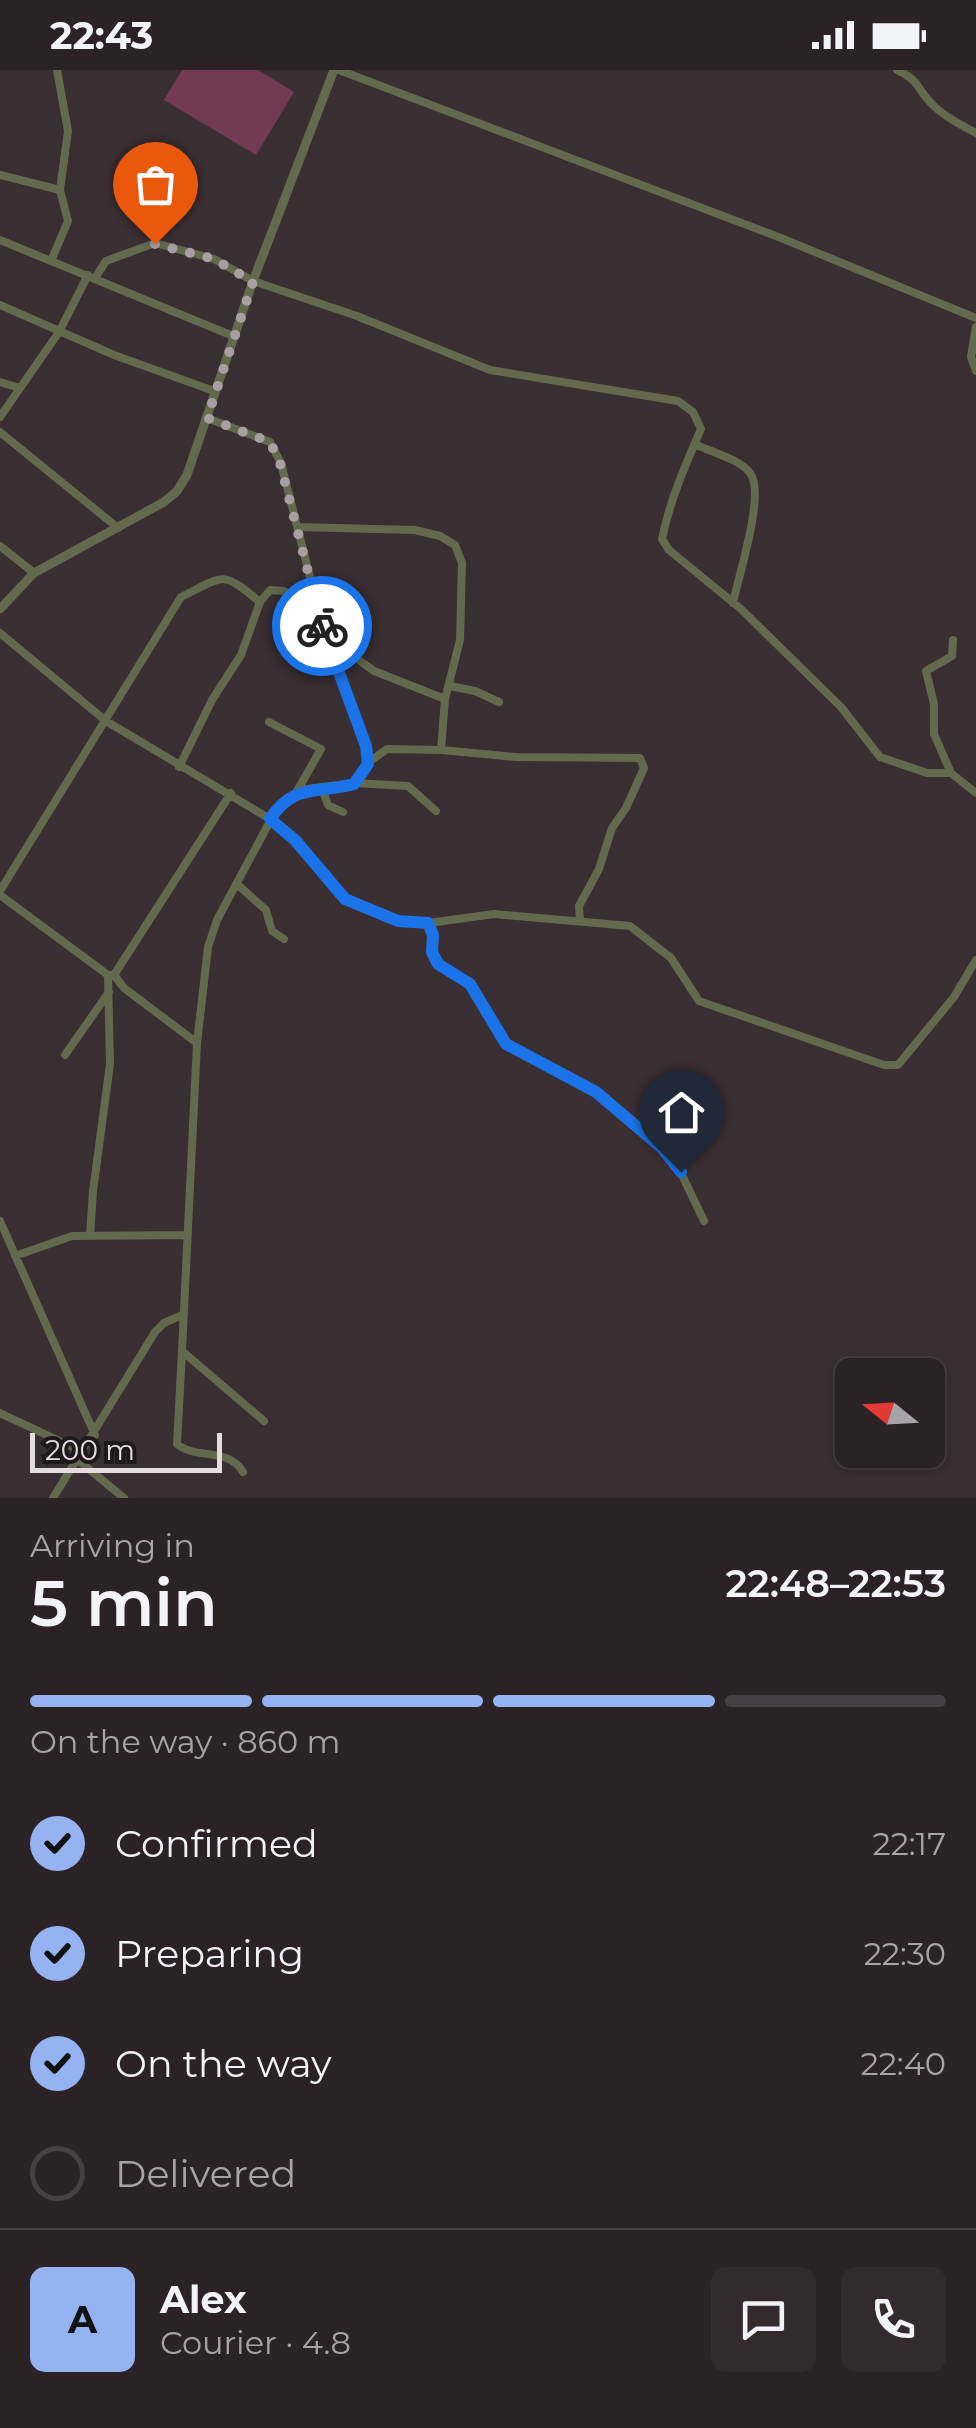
<!DOCTYPE html>
<html lang="en">
<head>
<meta charset="utf-8">
<style>
	:root { --surface:#2b2226; --page:#332a2e; --text:#f1f3f6; --muted:#a6a4a7; --line:#473f43; --accent:#95b2f1 }
	body { margin:0; font-family:Montserrat,sans-serif; background:var(--page); color:var(--text); height:100vh; display:flex; flex-direction:column; font-size:38px; white-space:nowrap }
	* { box-sizing:border-box; margin:0 }
	p { font-size:32px; color:var(--muted) }
	.icon { flex:none; width:55px; height:55px; fill:none; stroke:currentColor; stroke-width:2; stroke-linecap:round; stroke-linejoin:round }
	.map { position:relative; height:1428px; overflow:hidden }
	.drawer { display:flex; flex-direction:column; background:var(--surface); flex:1 }
	.drawer>* { flex:none }
	.needle { width:65px; rotate:288deg }
	.fabs { position:absolute; left:835px; top:1288px; display:grid; gap:20px }
	.fabs a { display:grid; place-items:center; width:110px; height:110px; border-radius:15px; background:var(--surface); box-shadow:0 2px 8px #0004,0 0 0 2px var(--line); font-size:50px }
	.scale { position:absolute; left:30px; bottom:25px; width:192px; box-sizing:border-box; padding-left:10px; border:5px solid #e4dcdf; border-top:0; font-size:28px; line-height:35px; white-space:nowrap; color:#e4dcdf; -webkit-text-stroke:8px #1d1819; paint-order:stroke }
	.pin { position:absolute; display:grid; place-items:center; width:85px; height:85px; color:#fff; margin:-102px -42px; border-radius:50% 50% 50% 0; rotate:-45deg; box-shadow:0 0 10px #0007 }
	.pin .icon { rotate:45deg }
	.courier { position:absolute; display:grid; place-items:center; width:100px; height:100px; margin:-50px; border:8px solid #1a73e8; border-radius:50%; background:#fff; color:#222; box-shadow:0 2px 12px #0007 }
	.head em { font-style:normal; font-weight:600 }
	.head div { display:flex; flex-direction:column-reverse }
	.head { display:flex; align-items:center; justify-content:space-between; height:170px; padding:0 30px }
	h1 { font-size:65px; font-weight:600; line-height:75px }
	.bar { display:grid; grid-template-columns:repeat(4,1fr); gap:15px 10px; align-content:center; height:120px; padding:0 30px }
	.bar i { height:12px; border-radius:8px; background:var(--line) }
	.bar .on { background:var(--accent) }
	.bar p { grid-column:span 4 }
	.line { display:flex; align-items:center; gap:25px; padding:0 30px; border-top:2px solid var(--line) }
	.line div { flex:1 }
	.round { display:grid; place-items:center; flex:none; width:105px; height:105px; border-radius:15px; background:var(--page) }
	ol { padding:0 30px; list-style:none }
	li { display:flex; align-items:center; gap:30px; height:110px }
	li p { margin-inline-start:auto }
	li .icon { padding:10px; border-radius:50%; background:var(--accent); color:#111; stroke-width:4 }
	li:last-child { color:var(--muted) }
	li i { width:55px; height:55px; border:5px solid var(--line); border-radius:50% }
	.status { display:flex; justify-content:space-between; align-items:center; height:70px; padding:0 50px; background:var(--surface); direction:ltr }
	.status svg { height:28px; fill:currentColor }
	.map>svg:first-child { display:block }
	.green { fill:#733b53 }
	.lines { fill:none; stroke-linecap:round; stroke-linejoin:round }
	.minor { stroke:#63694c; stroke-width:8 }
	.tertiary { stroke:#63694c; stroke-width:9 }
	.done { stroke:#a89fa2; stroke-width:10; stroke-dasharray:0 18 }
	.route { stroke:#1a73e8; stroke-width:12 }
</style>
</head>
<body>
<div class="status"><b>22:43</b><svg viewBox="0 0 49 12"><path d="M0 12V9h3v3zM5 12V6h3v6zM10 12V3h3v9zM15 12V0h3v12zM26 1h20v11H26zM47 4h2v5h-2z"/></svg></div>
<div class="map">
<svg width="976" height="1428" viewBox="0 0 976 1428">
	<rect width="100%" height="100%" fill="#392e32"/>
	<path class="green" d="M182,0H258L294,22L256,85L164,30Z"/>
	<g class="lines">
		<path class="minor" d="M339,0L781,168L976,248
			M897,0C920,10 917,20 933,35C945,47 961,55 976,63
			M0,105L60,120
			M0,170L233,266
			M51,191L68,151L60,120L68,61L57,0
			M95,208L106,191L155,173L214,189L253,211L357,246L490,300L678,331L693,342L701,359C685,396 670,430 662,469L669,480L741,539L841,637L880,687L927,703H951L976,723
			M0,235L114,285L214,321
			M976,257L971,287L976,301
			M0,312L20,318
			M0,347L59,262L88,205
			M207,348L270,372L281,393L311,511L314,536L366,676L368,693L355,713L307,719L296,723L275,742L217,850L208,877L197,973L182,1281L264,1351
			M0,362L118,458
			M695,374C710,382 740,389 750,403C766,423 738,507 733,533
			M298,457L415,460L440,466L455,475L462,493L460,570L445,629L441,680
			M0,476L34,503
			M0,563L106,651L270,749L295,770L345,829L398,851L429,853L494,844L630,856L671,888L699,931L884,995H898L954,927L976,890
			M326,566L374,601L445,629
			M450,616L475,621L499,632
			M269,652L321,679L296,723
			M369,692L387,679L441,680L516,687L640,688L644,698L626,738L612,758L599,799L579,836L580,850
			M179,697L212,630L241,585L260,532L270,520L284,521L314,536
			M951,703L934,664V634L926,601L952,586L953,570
			M355,713L408,716L436,741
			M322,718L328,735L343,742
			M238,815L266,840L272,861L284,869
			M0,821L181,527C226,505 221,500 260,532
			M0,825L108,905H114L231,723
			M429,853L433,865L432,882L437,894L470,914L506,974L596,1022L662,1077L681,1103L704,1151
			M114,905L124,918L197,973
			M65,985L109,922
			M0,1151L95,1365
			M90,1166L93,1121L110,994L108,905
			M15,1186L72,1166L187,1165
			M182,1281L177,1374C196,1390 229,1377 243,1402
			M0,1343L83,1382
			M78,1390L124,1428
			M53,1428L155,1262L164,1253L184,1244"/>
		<path class="tertiary" d="M0,539L34,503L164,432L177,421L187,405L253,211L334,0"/>
	</g>
	<g class="lines">
		<path class="done" d="M155,174L214,189L253,212L207,348L270,372L280,393L322,556"/>
		<path class="route" d="M322,556L366,676L368,694L354,714C319,724 295,712 270,749L295,770L345,829L398,851L428,853L433,865L432,882L438,894L470,914L506,974L596,1022L662,1078L681,1102"/>
	</g>
</svg>
<div class="fabs">
<a><svg class="needle" viewBox="-14 -14 28 28"><path d="M0-13l5 13h-10z" fill="#e53935"/><path d="M0 13l5-13h-10z" fill="#a6a4a7"/></svg></a>
</div>
<div class="scale">200 m</div>
<div class="pin" style="left:155px;top:174px;background:#ea580c"><svg class="icon" aria-label="bag" viewBox="0 0 24 24"><path d="M5 8h14l-1 12H6zM9 8a3 3 0 0 1 6 0"/></svg></div>
<div class="pin" style="left:681px;top:1102px;background:#1f2937"><svg class="icon" aria-label="home" viewBox="0 0 24 24"><path d="M3 11l9-7 9 7M6 9v11h12V9"/></svg></div>
<div class="courier" style="left:322px;top:556px"><svg class="icon" aria-label="bike" viewBox="0 0 24 24"><circle cx="6" cy="16" r="4"/><circle cx="18" cy="16" r="4"/><path d="M6 16l4-8h5l3 8M10 8l3 8H6M13 5h3"/></svg></div>
</div>
<section class="drawer">
<div class="head"><div><h1>5 min</h1><p>Arriving in</p></div><em>22:48–22:53</em></div>
<div class="bar"><i class="on"></i><i class="on"></i><i class="on"></i><i></i><p>On the way · 860 m</p></div>
<ol>
<li><svg class="icon" aria-label="check" viewBox="0 0 24 24"><path d="M5 12l5 5 9-10"/></svg>Confirmed<p>22:17</p></li>
<li><svg class="icon" aria-label="check" viewBox="0 0 24 24"><path d="M5 12l5 5 9-10"/></svg>Preparing<p>22:30</p></li>
<li><svg class="icon" aria-label="check" viewBox="0 0 24 24"><path d="M5 12l5 5 9-10"/></svg>On the way<p>22:40</p></li>
<li><i></i>Delivered</li>
</ol>
<div class="line" style="height:180px"><b class="round" style="background:var(--accent);color:#111">A</b><div><b>Alex</b><p>Courier · 4.8</p></div><a class="round"><svg class="icon" aria-label="chat" viewBox="0 0 24 24"><path d="M4 5h16v11H9l-5 4z"/></svg></a><a class="round"><svg class="icon" aria-label="phone" viewBox="0 0 24 24"><path d="M5 4h4l2 5-3 2q2 4 5 5l2-3 5 2v4C11 20 4 13 5 4z"/></svg></a></div>
</section>
</body>
</html>
